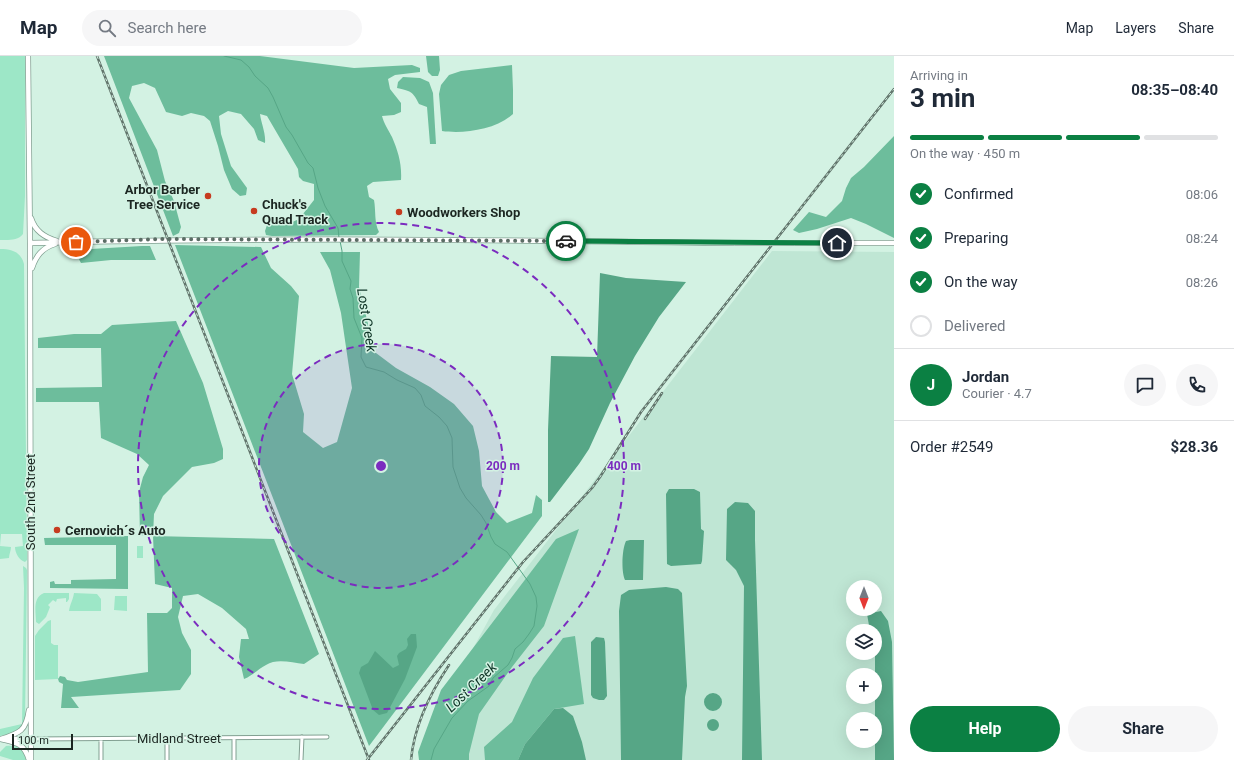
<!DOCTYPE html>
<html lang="en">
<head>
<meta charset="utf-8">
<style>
	:root { --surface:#fff; --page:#f6f6f7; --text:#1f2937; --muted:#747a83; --line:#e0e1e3; --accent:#0b8043 }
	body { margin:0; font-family:Roboto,sans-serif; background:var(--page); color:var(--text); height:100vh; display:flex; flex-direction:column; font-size:15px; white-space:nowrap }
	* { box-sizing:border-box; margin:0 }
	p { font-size:13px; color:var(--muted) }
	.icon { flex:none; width:22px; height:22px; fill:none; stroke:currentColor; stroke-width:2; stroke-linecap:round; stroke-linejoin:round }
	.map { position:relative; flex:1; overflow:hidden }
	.side { display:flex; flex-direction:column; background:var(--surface); width:340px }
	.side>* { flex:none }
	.needle { width:26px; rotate:180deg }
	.fabs { position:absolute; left:846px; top:524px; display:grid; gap:8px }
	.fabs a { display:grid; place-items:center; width:36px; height:36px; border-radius:50%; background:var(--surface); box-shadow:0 4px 16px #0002; font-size:20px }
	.scale { position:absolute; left:12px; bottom:10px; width:61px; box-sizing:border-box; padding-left:4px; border:2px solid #1b2621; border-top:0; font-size:11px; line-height:14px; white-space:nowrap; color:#1b2621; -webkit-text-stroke:3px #d3f2e3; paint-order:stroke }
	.pin { position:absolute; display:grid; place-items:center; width:34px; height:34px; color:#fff; margin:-17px; border:2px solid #fff; border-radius:50%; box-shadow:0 1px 4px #0007 }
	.courier { position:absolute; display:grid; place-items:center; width:40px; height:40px; margin:-20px; border:3px solid #0b8043; border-radius:50%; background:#fff; color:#222; box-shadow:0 1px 5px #0007 }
	.summary em { font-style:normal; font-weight:700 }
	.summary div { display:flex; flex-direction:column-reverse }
	.summary { display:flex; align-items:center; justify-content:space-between; height:68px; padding:0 16px }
	h1 { font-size:26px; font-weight:700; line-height:30px }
	.bar { display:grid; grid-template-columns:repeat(4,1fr); gap:6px 4px; align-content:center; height:48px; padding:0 16px }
	.bar i { height:5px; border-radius:3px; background:var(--line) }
	.bar .on { background:var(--accent) }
	.bar p { grid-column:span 4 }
	.line { display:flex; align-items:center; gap:10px; padding:0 16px; border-top:1px solid var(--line) }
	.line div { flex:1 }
	.round { display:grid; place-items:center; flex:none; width:42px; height:42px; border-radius:21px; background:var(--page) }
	ol { padding:0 16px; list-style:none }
	li { display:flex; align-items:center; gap:12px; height:44px }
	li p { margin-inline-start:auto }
	li .icon { padding:4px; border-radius:50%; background:var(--accent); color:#fff; stroke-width:4 }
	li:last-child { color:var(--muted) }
	li i { width:22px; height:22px; border:2px solid var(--line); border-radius:50% }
	.primary-button { display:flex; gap:8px; margin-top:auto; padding:8px 16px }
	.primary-button a { flex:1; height:46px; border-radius:24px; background:var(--accent); color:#fff; font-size:16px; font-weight:700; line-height:46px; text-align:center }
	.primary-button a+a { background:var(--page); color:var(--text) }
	header { display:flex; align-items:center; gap:24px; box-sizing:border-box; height:56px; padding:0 20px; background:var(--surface); border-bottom:1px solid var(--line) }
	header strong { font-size:19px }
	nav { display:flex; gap:22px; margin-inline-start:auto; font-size:14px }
	.search { width:280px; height:36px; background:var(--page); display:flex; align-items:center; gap:10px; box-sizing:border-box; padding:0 14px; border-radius:22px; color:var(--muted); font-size:15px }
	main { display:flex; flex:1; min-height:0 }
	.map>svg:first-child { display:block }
	.built { fill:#bfe6d4; fill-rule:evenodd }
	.green { fill:#9de7c7 }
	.forest { fill:#6dbd9c }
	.water { fill:#56a686 }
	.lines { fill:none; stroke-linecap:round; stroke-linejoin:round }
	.stream { stroke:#56a686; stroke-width:1 }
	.street-casing { stroke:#82a092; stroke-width:5 }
	.secondary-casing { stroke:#82a092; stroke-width:6 }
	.street { stroke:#fff; stroke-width:3 }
	.secondary { stroke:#fff; stroke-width:4.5 }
	.rail-casing { stroke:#61746b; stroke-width:2.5 }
	.rail { stroke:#d3f2e3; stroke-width:1; stroke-dasharray:3; stroke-linecap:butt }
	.secondary-bridge-casing { stroke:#82a092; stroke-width:6; stroke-linecap:butt }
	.secondary-bridge { stroke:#fff; stroke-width:4.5 }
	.done { stroke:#5b6d65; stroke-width:4; stroke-dasharray:0 7.2 }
	.route { stroke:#0b8043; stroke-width:5 }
	.ring { fill:none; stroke:#7b2cbf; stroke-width:2; stroke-dasharray:7 5 }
	.poi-dot { fill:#c63b1f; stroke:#d3f2e3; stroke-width:1.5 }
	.labels { text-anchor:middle; stroke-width:3; stroke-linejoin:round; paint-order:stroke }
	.poi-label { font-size:13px; font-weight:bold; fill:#1b2621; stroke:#d3f2e3; text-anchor:start }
	.street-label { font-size:13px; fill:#1b2621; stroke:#d3f2e3 }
	.water-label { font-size:14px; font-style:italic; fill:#0d3325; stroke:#d3f2e3 }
	.centre { fill:#7b2cbf; stroke:#d3f2e3; stroke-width:2 }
	.ring-label { font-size:12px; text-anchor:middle; font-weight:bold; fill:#7b2cbf; stroke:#d3f2e3; stroke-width:3; stroke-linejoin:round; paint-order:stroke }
</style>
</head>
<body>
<header>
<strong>Map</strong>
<div class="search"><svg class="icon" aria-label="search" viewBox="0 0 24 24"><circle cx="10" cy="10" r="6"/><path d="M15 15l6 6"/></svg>Search here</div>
<nav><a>Map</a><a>Layers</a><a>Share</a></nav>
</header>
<main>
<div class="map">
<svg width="894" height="704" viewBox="0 0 894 704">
	<rect width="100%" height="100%" fill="#d3f2e3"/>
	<path class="built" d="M772,195L894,196V704H445L442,649L494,554ZM853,531H875V553H853ZM853,575H875V597H853ZM853,619H875V641H853ZM853,663H875V685H853Z"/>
	<path class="green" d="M0,0H25V140L23,178C18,185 8,184 0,184Z
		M0,193C12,193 21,196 24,208L27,496V504L25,506C19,504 15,497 15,491L23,490L22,478H1L0,490L11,491C11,495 9,498 9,502L0,503Z
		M137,490H143V502H137Z
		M23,510L26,512L27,514L25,666L17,676L0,680V673L22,668L24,532Z
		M44,537H69V543L67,546H66V542L57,543L56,546L53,544L48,549L50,551L46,561L39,568L36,566C36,556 32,542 44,537Z
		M74,537L97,538L101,543V555H69C70,548 73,544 74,537Z
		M115,540H127V555L114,554Z
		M51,564V587L54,589H58V623L35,624V580L39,574L48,565Z
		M6,690C18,689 23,692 26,704H13L0,700V696Z"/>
	<path class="forest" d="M104,0H260L354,12L412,9L420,12V16L395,19L388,23L390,33L401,47V56L394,59L382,60C384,68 388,73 392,81C398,95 402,108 401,124L373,126L367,130L369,141L374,144C376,155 374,166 379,176L376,179L272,180L266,179L265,175L267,169L288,168L299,163L314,144V128L303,125L299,121L298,113L267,60L260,58C261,67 266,77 265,87L258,84L254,73L241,58L228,55L219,60L221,78L231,110L247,132L246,139L240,140L232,133L224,114L218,90L210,65L204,60L191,57L182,60L166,56L155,32L144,27L132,30L129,42L157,94L165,125L174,145L178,160L181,171L179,177L173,180Z
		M426,0H439L440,14L438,20H432L428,16Z
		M512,9L513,34V58C496,74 463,78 442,75L439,38L441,29L449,19L461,15Z
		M403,21L420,22L429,26L433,37L436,88H430L427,51L419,48C413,35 410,35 397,32L398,26Z
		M894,80V182L866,168L851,162L817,173L799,177L793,174L809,156L826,161L842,145L846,132L851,122L864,111Z
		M175,189L261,191L271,212L291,230L299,240L292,318L304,358L303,376L323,392L337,386L352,332L341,257L330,214L320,196H360L359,231L369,272L372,294L396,312L430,331L454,348L473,370L479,395L482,430L496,456L507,467L532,457L536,439L542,444V460L369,690Z
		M142,190H150L156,204H111L81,207L74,194Z
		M176,265L203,327L223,393V403L214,407L192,411L163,440L154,458L153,480L274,483L319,598L304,608C292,607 277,602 266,609C257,614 253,619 244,623L239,601L241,583H249L246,573L222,552L198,538L183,540L178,561L182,577L191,594V618L180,634L71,641L79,652H61L63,628L59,626L58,623L60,620L65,621L67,624L78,626L148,616L147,557H167L172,552V532L155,528L153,480L140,479L139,436L143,421L149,409L137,398L101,382L99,346H36V332L102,331L101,292H38V282L74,278H101L112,269Z
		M579,473L544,570L512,611L479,658L469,698V704H419L418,696L441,634L556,483Z
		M128,480V533L50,532V526L54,525L55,528H71V524L116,523V489H45L44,482Z
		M575,580L584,648L554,653L525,688L518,704H485L484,691L512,666L533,622L563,582Z"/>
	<path class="water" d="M600,217L626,222L686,226L659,261L635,300L610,347L589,393L579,408L550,446H548V374L551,300L597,301Z
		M669,433H694L700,436L701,473L704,475L702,505L701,508L671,510L667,508L666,438Z
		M735,446L748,447L755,455V484L762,704H742L744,530L736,514L726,504L727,453Z
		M630,484H644L643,524H625C621,516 622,493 626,485Z
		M666,531L678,533L682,537L687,630L685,641L682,704H621L619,555L621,539L629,534Z
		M881,555L888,565L892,586L894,704H875V575H870L867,558Z
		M411,578H416L417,591L405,623L387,657L379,659L373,654L359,617L361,611L368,607L375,595L393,612L399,609L397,600L399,597L406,593L408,589L407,583Z
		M596,581L604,582L605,586L607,640L604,644H599L593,642L591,639V586Z
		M704 646a9 9 0 1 1 18 0a9 9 0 1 1-18 0Z
		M563,652L573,660L582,686L586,704H518L525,688L554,653Z
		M707 669a6 6 0 1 1 12 0a6 6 0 1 1-12 0Z"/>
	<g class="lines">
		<path class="stream" d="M224,0L241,4L249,11L255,20L268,32L273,41L286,71L292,79L308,107L313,112L318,132L325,150L338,172L339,182
			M340,185L342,195V205L351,225L350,233L353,242L354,262L362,282L361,301L366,311L384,316L397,324L415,332L421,339L425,350L439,361L447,370L452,382L453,411L460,432L466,442L481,459L486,467L491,481L495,488L507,496L530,528L536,541L537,550L534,570L529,578L523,586L515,593L512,602L508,609L493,622L489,630L468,645L452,662L434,693L431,704"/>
		<g class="street-casing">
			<path id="street" d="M167,682V704
				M234,682V704
				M31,683L327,681
				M101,683V704
				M301,704L302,681"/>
		</g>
		<g class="secondary-casing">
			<path id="secondary" d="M28,0L30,187L31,704
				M31,162C35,175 44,181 57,185
				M30,187C265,181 500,184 735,187
				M794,187H894
				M32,212C36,200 42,192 55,188
				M1,683C20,677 26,675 29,654
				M1,683C17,687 24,687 29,704
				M8,683H31"/>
		</g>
		<use href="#street" class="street"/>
		<use href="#secondary" class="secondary"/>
		<g class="rail-casing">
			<path id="rail" d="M97,0L369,704
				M645,363L662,337
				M367,704L523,506L592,432L600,421L641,356L894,33
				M411,704C414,671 431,636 449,609"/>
		</g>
		<use href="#rail" class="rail"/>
		<g class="secondary-bridge-casing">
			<path id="secondary-bridge" d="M735,187H794"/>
		</g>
		<use href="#secondary-bridge" class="secondary-bridge"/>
	</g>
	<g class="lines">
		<path class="done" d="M76,186L163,183L566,185"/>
		<path class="route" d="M566,185L837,187"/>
	</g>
	<circle cx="381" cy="410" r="122" fill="#7b2cbf" fill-opacity=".12"/>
	<g class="ring">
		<circle cx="381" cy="410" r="122"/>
		<circle cx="381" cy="410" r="243"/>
	</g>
	<g class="poi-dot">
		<circle cx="208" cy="140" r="4"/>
		<circle cx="254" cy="155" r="4"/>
		<circle cx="399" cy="156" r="4"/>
		<circle cx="57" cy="474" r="4"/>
	</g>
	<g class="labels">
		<g class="poi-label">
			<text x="200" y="138" text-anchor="end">Arbor Barber<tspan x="200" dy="15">Tree Service</tspan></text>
			<text x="262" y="153">Chuck's<tspan x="262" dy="15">Quad Track</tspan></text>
			<text x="407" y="161">Woodworkers Shop</text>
			<text x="65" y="479">Cernovich´s Auto</text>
		</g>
		<g class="street-label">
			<text transform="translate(30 446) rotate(-90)" y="5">South 2nd Street</text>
			<text x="179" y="687">Midland Street</text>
		</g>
		<g class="water-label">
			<text transform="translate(367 264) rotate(81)" y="5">Lost Creek</text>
			<text transform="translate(471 631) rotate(-44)" y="5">Lost Creek</text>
		</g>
	</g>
	<circle cx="381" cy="410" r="6" class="centre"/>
	<g class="ring-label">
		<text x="503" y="414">200 m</text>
		<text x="624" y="414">400 m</text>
	</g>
</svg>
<div class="fabs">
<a><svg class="needle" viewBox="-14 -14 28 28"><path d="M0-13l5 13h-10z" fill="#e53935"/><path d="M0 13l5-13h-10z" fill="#747a83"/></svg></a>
<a><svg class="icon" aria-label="layers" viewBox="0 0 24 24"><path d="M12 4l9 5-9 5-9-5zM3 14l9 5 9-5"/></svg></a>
<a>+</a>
<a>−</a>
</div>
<div class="scale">100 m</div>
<div class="pin" style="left:76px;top:186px;background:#ea580c"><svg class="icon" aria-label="bag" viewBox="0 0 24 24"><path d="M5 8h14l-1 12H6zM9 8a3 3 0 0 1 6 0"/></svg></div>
<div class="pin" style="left:837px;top:187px;background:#1f2937"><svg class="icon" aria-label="home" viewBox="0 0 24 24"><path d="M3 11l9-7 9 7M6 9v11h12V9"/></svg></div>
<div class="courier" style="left:566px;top:185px"><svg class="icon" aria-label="car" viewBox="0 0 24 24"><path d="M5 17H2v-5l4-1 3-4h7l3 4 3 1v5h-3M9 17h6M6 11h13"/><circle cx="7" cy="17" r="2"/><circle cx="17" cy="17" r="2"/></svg></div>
</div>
<section class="side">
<div class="summary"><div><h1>3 min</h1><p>Arriving in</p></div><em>08:35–08:40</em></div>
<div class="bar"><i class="on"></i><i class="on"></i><i class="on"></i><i></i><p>On the way · 450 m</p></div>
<ol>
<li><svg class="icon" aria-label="check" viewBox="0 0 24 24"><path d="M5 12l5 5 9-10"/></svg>Confirmed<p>08:06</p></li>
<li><svg class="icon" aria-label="check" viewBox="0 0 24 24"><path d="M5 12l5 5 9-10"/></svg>Preparing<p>08:24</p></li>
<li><svg class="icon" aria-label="check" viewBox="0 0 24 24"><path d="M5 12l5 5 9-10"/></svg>On the way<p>08:26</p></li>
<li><i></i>Delivered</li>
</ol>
<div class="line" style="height:72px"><b class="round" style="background:var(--accent);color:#fff">J</b><div><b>Jordan</b><p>Courier · 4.7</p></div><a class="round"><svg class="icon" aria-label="chat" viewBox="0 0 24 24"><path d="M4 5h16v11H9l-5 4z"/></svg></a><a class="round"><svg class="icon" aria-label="phone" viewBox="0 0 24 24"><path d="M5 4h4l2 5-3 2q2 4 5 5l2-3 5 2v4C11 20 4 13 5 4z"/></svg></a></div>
<div class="line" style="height:52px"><div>Order #2549</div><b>$28.36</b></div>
<div class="primary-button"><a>Help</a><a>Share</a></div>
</section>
</main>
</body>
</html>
